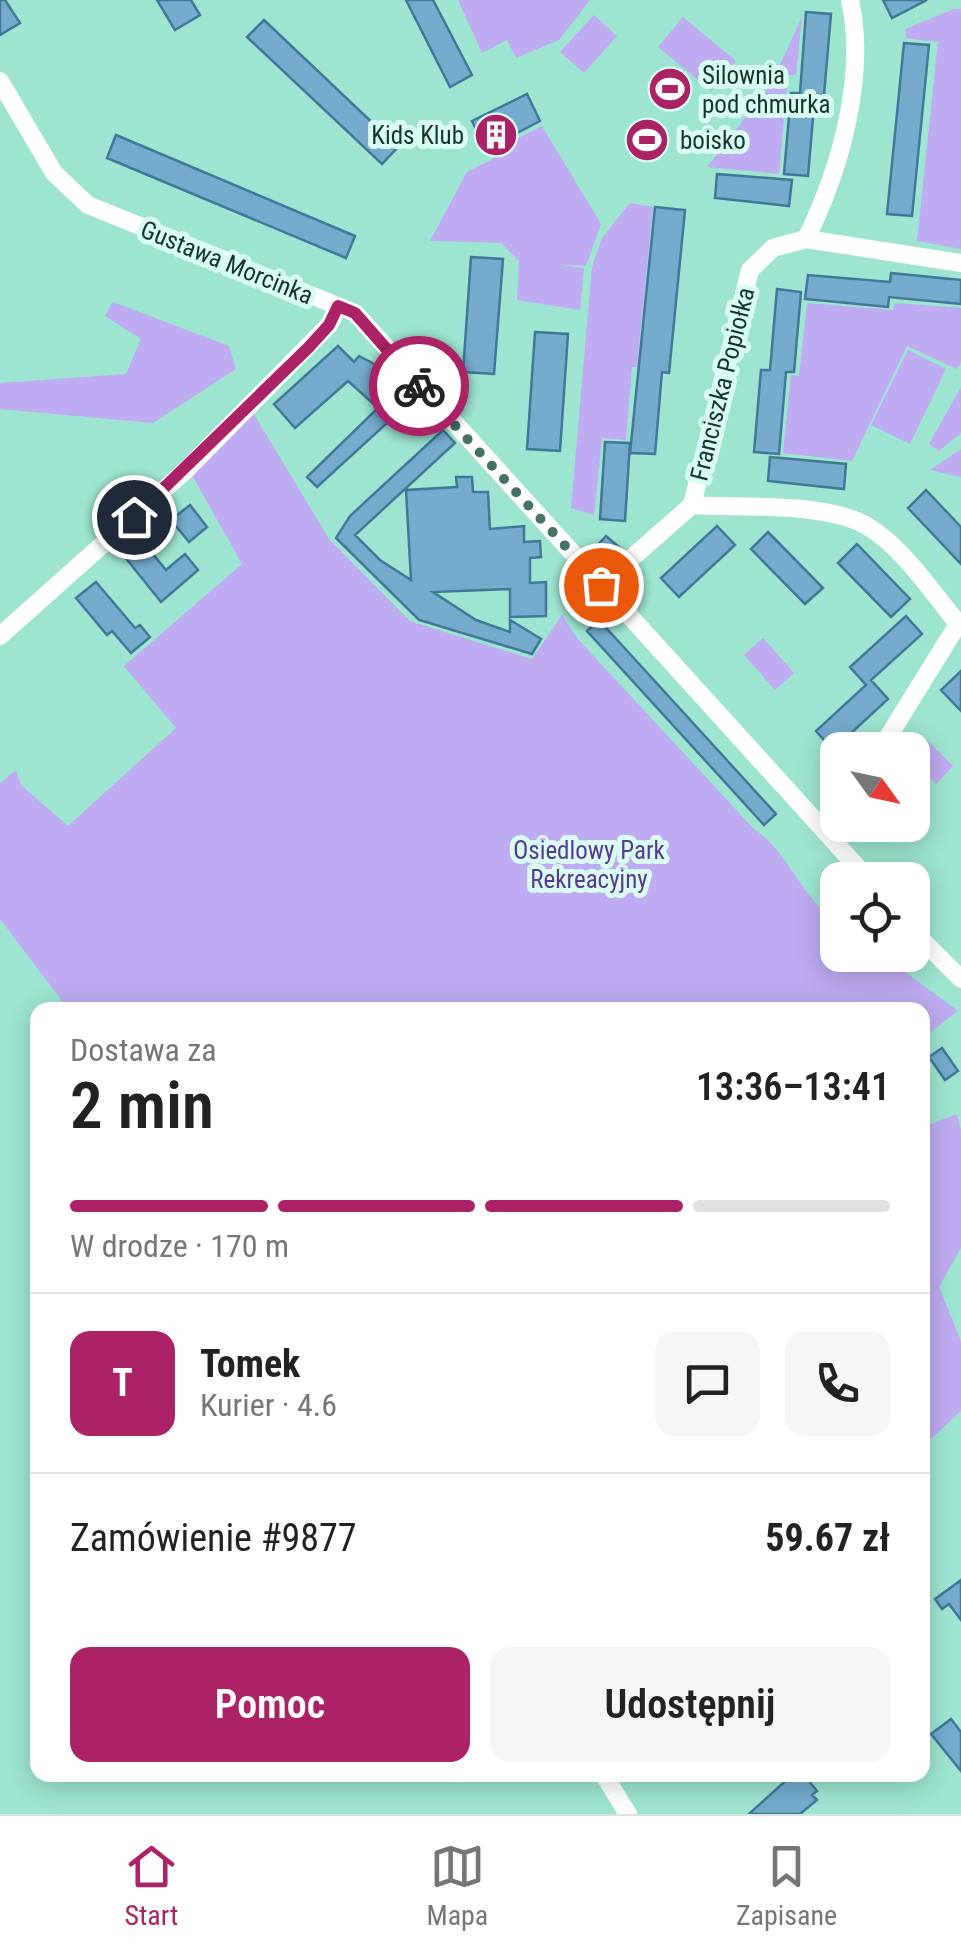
<!DOCTYPE html>
<html lang="pl">
<head>
<meta charset="utf-8">
<style>
	:root { --surface:#fff; --page:#f6f6f6; --text:#222; --muted:#767676; --line:#e0e0e0; --accent:#ab2266 }
	body { margin:0; font-family:"Roboto Condensed",sans-serif; background:var(--page); color:var(--text); height:100vh; display:flex; flex-direction:column; font-size:38px; white-space:nowrap }
	* { box-sizing:border-box; margin:0 }
	p { font-size:32px; color:var(--muted) }
	.icon { flex:none; width:55px; height:55px; fill:none; stroke:currentColor; stroke-width:2; stroke-linecap:round; stroke-linejoin:round }
	.map { position:relative; flex:1; overflow:hidden }
	.details { position:absolute; left:30px; top:1002px; width:900px; height:780px; display:flex; flex-direction:column; background:var(--surface); border-radius:20px; box-shadow:0 5px 25px #0003 }
	.details>* { flex:none }
	.needle { width:65px; rotate:123deg }
	.controls { position:absolute; left:820px; top:732px; display:grid; gap:20px }
	.controls a { display:grid; place-items:center; width:110px; height:110px; border-radius:20px; background:var(--surface); box-shadow:0 5px 25px #0003; font-size:50px }
	.pin { position:absolute; display:grid; place-items:center; width:85px; height:85px; color:#fff; margin:-42px; border:5px solid #fff; border-radius:50%; box-shadow:0 2px 10px #0007 }
	.courier { position:absolute; display:grid; place-items:center; width:100px; height:100px; margin:-50px; border:8px solid #ab2266; border-radius:50%; background:#fff; color:#222; box-shadow:0 2px 12px #0007 }
	.headline em { font-style:normal; font-weight:600 }
	.headline div { display:flex; flex-direction:column-reverse }
	.headline { display:flex; align-items:center; justify-content:space-between; height:170px; padding:0 40px }
	h1 { font-size:65px; font-weight:600; line-height:75px }
	.bar { display:grid; grid-template-columns:repeat(4,1fr); gap:15px 10px; align-content:center; height:120px; padding:0 40px }
	.bar i { height:12px; border-radius:8px; background:var(--line) }
	.bar .selected { background:var(--accent) }
	.bar p { grid-column:span 4 }
	.line { display:flex; align-items:center; gap:25px; padding:0 40px; border-top:2px solid var(--line) }
	.line div { flex:1 }
	.round { display:grid; place-items:center; flex:none; width:105px; height:105px; border-radius:20px; background:var(--page) }
	.cta { display:flex; gap:20px; margin-top:auto; padding:20px 40px }
	.cta a { flex:1; height:115px; border-radius:20px; background:var(--accent); color:#fff; font-size:40px; font-weight:600; line-height:115px; text-align:center }
	.cta a+a { background:var(--page); color:var(--text) }
	.dock { display:flex; justify-content:space-around; align-items:center; height:140px; border-top:2px solid var(--line); background:var(--surface); font-size:28px; color:var(--muted) }
	.dock a { display:grid; justify-items:center; gap:5px }
	.dock .selected { color:var(--accent) }
	.map>svg:first-child { display:block }
	.green { fill:#beabf1 }
	.building { fill:#74abcd; stroke:#417797; stroke-width:2.5 }
	.lines { fill:none; stroke-linecap:round; stroke-linejoin:round }
	.street { stroke:#fff; stroke-width:18 }
	.done { stroke:#457166; stroke-width:10; stroke-dasharray:0 18 }
	.route { stroke:#ab2266; stroke-width:12 }
	.labels { text-anchor:middle; stroke-width:10; stroke-linejoin:round; paint-order:stroke }
	.poi-label { font-size:25px; fill:#16332c; stroke:#dafdf3; text-anchor:start }
	.street-label { font-size:25px; fill:#16332c; stroke:#dafdf3 }
	.park-label { font-size:25px; fill:#583893; stroke:#dafdf3 }
</style>
</head>
<body>
<div class="map">
<svg width="961" height="1814" viewBox="0 0 961 1814">
	<rect width="100%" height="100%" fill="#9de4d1"/>
	<path class="green" d="M458,0H590L559,40L516,58L507,40L482,53Z
		M954,9H961V249L917,241L938,42L906,38L905,29Z
		M594,15L617,36L584,73L560,52Z
		M683,17L736,61L711,91L658,47Z
		M802,17L796,75H788L779,174L707,167L770,86Z
		M542,126L601,224L586,266L555,264L584,268L580,310L517,300L519,261L501,243L430,241L467,172L493,159L495,150Z
		M635 140a12 12 0 1 1 24 0a12 12 0 1 1-24 0Z
		M630,203L653,207L637,367H632L626,440L602,438L594,515L571,508L592,267L602,238Z
		M113,302L229,346L236,369L153,423L0,409V383L126,374L141,339L105,316Z
		M807,303L893,310L895,303L961,308V363L957,369L907,346L852,461L783,453L791,375L799,376Z
		M908,350L946,369L910,444L871,425Z
		M961,387V433L939,451L929,444Z
		M252,411L329,539L410,621L532,659L562,615L577,638L754,829C789,852 800,896 837,923L838,955H882L958,1011L923,1038L922,1010H69L0,919V783L16,770L21,785L68,826L176,728L124,666L242,564L192,475Z
		M961,449V477L930,470Z
		M763,638L794,673L775,690L744,655Z
		M926,739L953,766L936,784L913,761V753Z
		M957,1114L961,1130V1248L939,1287L961,1341V1411L923,1446V1127Z"/>
	<path class="building" d="M0,0H5L20,23L0,35Z
		M157,0H191L200,15L175,30Z
		M406,0H433L472,75L450,87Z
		M883,0H927L892,18Z
		M806,12L831,14L824,95H815L808,176L784,174L791,93H800Z
		M264,20L398,147L382,164L247,37Z
		M904,43L929,45L912,216L887,214Z
		M527,94L540,121L486,149L472,121Z
		M116,135L355,236L346,258L107,158Z
		M717,174L792,180L789,206L715,198Z
		M655,207L685,210L669,373L662,372L655,454L630,453Z
		M471,257L503,259L494,374L463,372Z
		M891,273L961,280V304L889,297L888,307L805,299L808,275L890,282Z
		M777,289L801,292L794,372H786L779,454L754,452L761,370H770Z
		M535,332L568,334L560,451L527,449Z
		M338,346L354,362L359,356L374,364L409,403L317,487L307,477L378,408L348,381L295,428L274,404Z
		M443,430L455,443L355,535L380,560L411,580L406,490L457,487L456,477H472L473,492H488L490,529L524,526V542L540,541L541,557L530,558V583L546,582V616L510,617V589L433,592L476,620L510,632V620L541,639L532,654L419,620L336,538L350,516Z
		M605,442L630,443L625,521L600,519Z
		M770,457L846,464L844,489L768,481Z
		M926,490L961,527V564L908,508Z
		M190,505L207,527L189,542L171,520Z
		M717,526L735,545L679,597L661,578Z
		M768,532L823,588L805,604L751,549Z
		M606,536L619,547L610,557L597,546Z
		M142,541L166,570L185,554L198,570L161,602L124,556Z
		M857,544L910,599L891,617L838,563Z
		M96,582L135,628L140,625L150,637L131,653L112,631L107,635L76,598Z
		M906,616L922,634L871,680L888,699L833,750L816,731L866,685L850,667Z
		M599,620L776,814L764,825L587,631Z
		M961,671V711L941,690Z
		M942,1048L958,1071L945,1080L929,1057Z
		M961,1580V1620L949,1604L942,1609L935,1599Z
		M951,1719L961,1732V1771L931,1734Z
		M792,1775H804L817,1791L812,1795L817,1800L800,1814H749Z"/>
	<g class="lines">
		<path class="street" d="M0,81L54,173L88,205L355,313L869,880
			M806,239L961,263
			M692,505L750,270L773,248L806,239C840,170 867,76 850,0
			M692,505C740,508 827,502 867,526C904,548 933,594 961,627
			M601,585L692,505
			M0,636L187,469L329,325L338,307
			M880,750L958,624
			M912,930L961,979
			M604,1775L628,1814"/>
	</g>
	<g class="lines">
		<path class="done" d="M419,386L601,585"/>
		<path class="route" d="M134,517L308,348L329,325L338,306L355,313L419,386"/>
	</g>
	<defs>
		<g id="stadium-disc" transform="scale(2.25)"><circle r="9.5" fill="#ab2266" stroke="#dafdf3"/><path d="M0-5a6.5 5 0 1 0 0 10a6.5 5 0 1 0 0-10ZM-3.5-1.8h7v3.6h-7Z" fill="#fff"/></g>
		<g id="building-disc" transform="scale(2.25)"><circle r="9.5" fill="#ab2266" stroke="#dafdf3"/><path d="M-4-6H4V6H1V3H-1V6H-4ZM-2.5-4.3h1.7v1.8h-1.7ZM.8-4.3h1.7v1.8H.8ZM-2.5-1h1.7V.8h-1.7ZM.8-1h1.7V.8H.8Z" fill="#fff"/></g>
	</defs>
	<g fill-rule="evenodd">
		<use href="#stadium-disc" x="670" y="89"/>
		<use href="#building-disc" x="496" y="135"/>
		<use href="#stadium-disc" x="647" y="140"/>
	</g>
	<g class="labels">
		<g class="poi-label">
			<text x="702" y="84">Silownia<tspan x="702" dy="29">pod chmurka</tspan></text>
			<text x="464" y="144" text-anchor="end">Kids Klub</text>
			<text x="680" y="149">boisko</text>
		</g>
		<g class="street-label">
			<text transform="translate(227 262) rotate(22)" y="9">Gustawa Morcinka</text>
			<text transform="translate(722 384) rotate(-76)" y="9">Franciszka Popiołka</text>
		</g>
		<g class="park-label">
			<text x="589" y="859">Osiedlowy Park<tspan x="589" dy="29">Rekreacyjny</tspan></text>
		</g>
	</g>
</svg>
<div class="controls">
<a><svg class="needle" viewBox="-14 -14 28 28"><path d="M0-13l5 13h-10z" fill="#e53935"/><path d="M0 13l5-13h-10z" fill="#767676"/></svg></a>
<a><svg class="icon" aria-label="locate" viewBox="0 0 24 24"><circle cx="12" cy="12" r="6"/><path d="M12 2v4M12 18v4M2 12h4M18 12h4"/></svg></a>
</div>
<div class="pin" style="left:601px;top:585px;background:#ea580c"><svg class="icon" aria-label="bag" viewBox="0 0 24 24"><path d="M5 8h14l-1 12H6zM9 8a3 3 0 0 1 6 0"/></svg></div>
<div class="pin" style="left:134px;top:517px;background:#1f2937"><svg class="icon" aria-label="home" viewBox="0 0 24 24"><path d="M3 11l9-7 9 7M6 9v11h12V9"/></svg></div>
<div class="courier" style="left:419px;top:386px"><svg class="icon" aria-label="bike" viewBox="0 0 24 24"><circle cx="6" cy="16" r="4"/><circle cx="18" cy="16" r="4"/><path d="M6 16l4-8h5l3 8M10 8l3 8H6M13 5h3"/></svg></div>
<section class="details">
<div class="headline"><div><h1>2 min</h1><p>Dostawa za</p></div><em>13:36–13:41</em></div>
<div class="bar"><i class="selected"></i><i class="selected"></i><i class="selected"></i><i></i><p>W drodze · 170 m</p></div>
<div class="line" style="height:180px"><b class="round" style="background:var(--accent);color:#fff">T</b><div><b>Tomek</b><p>Kurier · 4.6</p></div><a class="round"><svg class="icon" aria-label="chat" viewBox="0 0 24 24"><path d="M4 5h16v11H9l-5 4z"/></svg></a><a class="round"><svg class="icon" aria-label="phone" viewBox="0 0 24 24"><path d="M5 4h4l2 5-3 2q2 4 5 5l2-3 5 2v4C11 20 4 13 5 4z"/></svg></a></div>
<div class="line" style="height:130px"><div>Zamówienie #9877</div><b>59.67 zł</b></div>
<div class="cta"><a>Pomoc</a><a>Udostępnij</a></div>
</section>
</div>
<nav class="dock">
<a class="selected"><svg class="icon" aria-label="home" viewBox="0 0 24 24"><path d="M3 11l9-7 9 7M6 9v11h12V9"/></svg>Start</a>
<a><svg class="icon" aria-label="map" viewBox="0 0 24 24"><path d="M3 6l6-2 6 2 6-2v14l-6 2-6-2-6 2zM9 4v14M15 6v14"/></svg>Mapa</a>
<a><svg class="icon" aria-label="saved" viewBox="0 0 24 24"><path d="M7 4h10v16l-5-4-5 4z"/></svg>Zapisane</a>
</nav>
</body>
</html>
